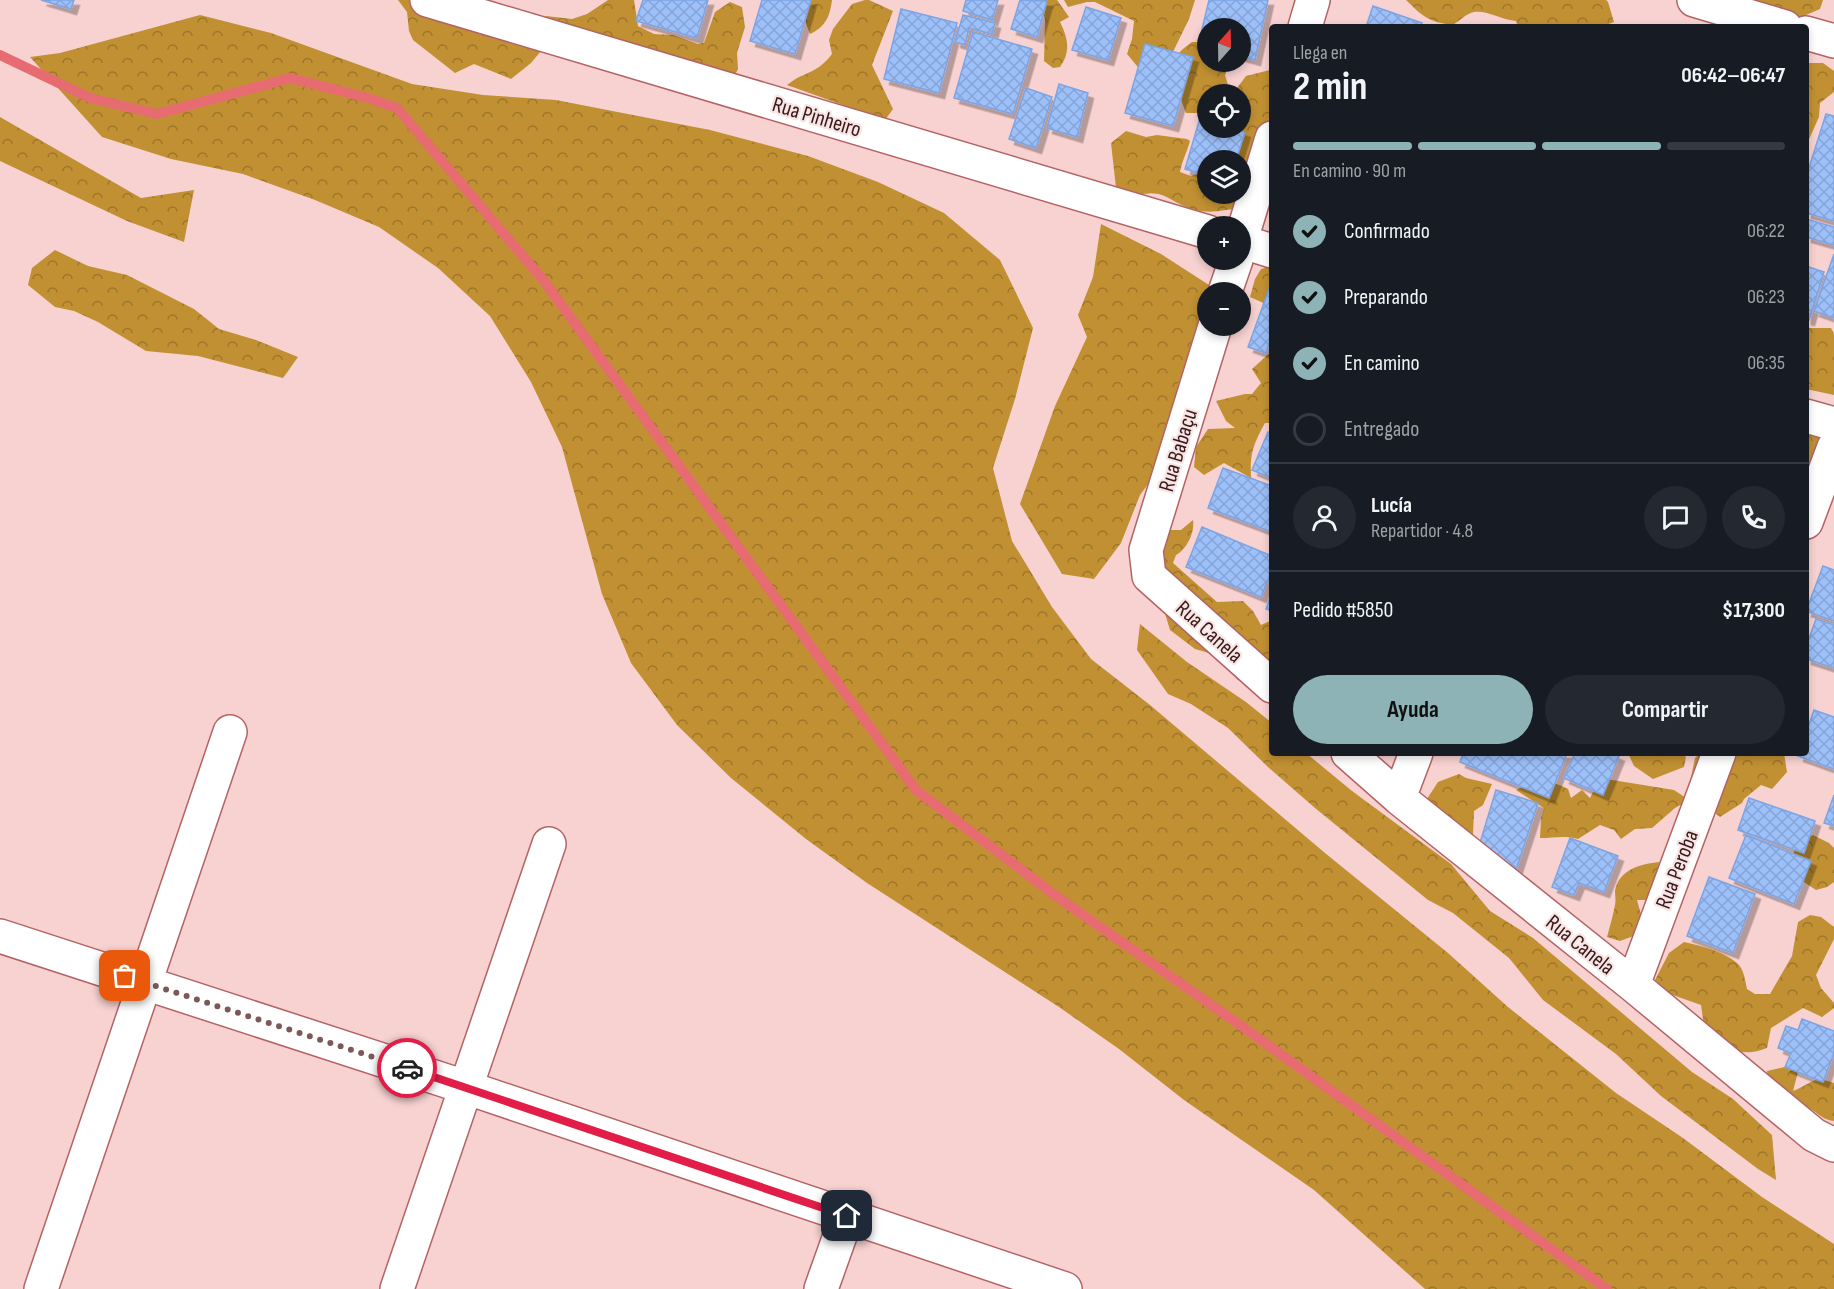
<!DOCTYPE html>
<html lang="es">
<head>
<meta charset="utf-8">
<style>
	:root { --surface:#171b24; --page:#242831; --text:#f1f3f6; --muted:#9ea1a6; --line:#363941; --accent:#8eb3b7 }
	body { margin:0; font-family:"Sofia Sans Condensed",sans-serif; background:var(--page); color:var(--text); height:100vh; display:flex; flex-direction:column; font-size:22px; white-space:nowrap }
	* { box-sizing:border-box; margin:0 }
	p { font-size:20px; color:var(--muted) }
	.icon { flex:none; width:33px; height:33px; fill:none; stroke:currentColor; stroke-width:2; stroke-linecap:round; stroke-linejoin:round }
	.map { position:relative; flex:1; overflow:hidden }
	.details { position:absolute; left:1269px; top:24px; width:540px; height:732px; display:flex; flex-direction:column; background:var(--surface); border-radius:6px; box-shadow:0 3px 9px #0003 }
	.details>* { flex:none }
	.needle { width:39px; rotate:20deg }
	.tools { position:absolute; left:1197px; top:18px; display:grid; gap:12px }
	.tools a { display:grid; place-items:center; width:54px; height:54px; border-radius:50%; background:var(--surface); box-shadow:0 3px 9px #0003; font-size:30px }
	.pin { position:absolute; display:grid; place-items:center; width:51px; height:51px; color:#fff; margin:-26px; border-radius:12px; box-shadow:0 3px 9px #0006 }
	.courier { position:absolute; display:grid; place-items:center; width:60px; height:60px; margin:-30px; border:4px solid #e11d48; border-radius:50%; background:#fff; color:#222; box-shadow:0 2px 8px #0007 }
	.headline em { font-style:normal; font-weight:700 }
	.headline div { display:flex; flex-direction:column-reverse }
	.headline { display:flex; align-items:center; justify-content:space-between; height:102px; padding:0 24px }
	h1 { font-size:39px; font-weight:700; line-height:45px }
	.bar { display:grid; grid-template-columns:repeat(4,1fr); gap:9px 6px; align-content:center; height:72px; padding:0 24px }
	.bar i { height:8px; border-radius:4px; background:var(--line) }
	.bar .on { background:var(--accent) }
	.bar p { grid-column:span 4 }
	.line { display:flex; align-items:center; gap:15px; padding:0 24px; border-top:2px solid var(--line) }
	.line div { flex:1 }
	.round { display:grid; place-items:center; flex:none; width:63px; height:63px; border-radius:32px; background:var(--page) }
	ol { padding:0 24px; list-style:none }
	li { display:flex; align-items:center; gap:18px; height:66px }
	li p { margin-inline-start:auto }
	li .icon { padding:6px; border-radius:50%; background:var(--accent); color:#111; stroke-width:4 }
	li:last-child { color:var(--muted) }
	li i { width:33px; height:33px; border:3px solid var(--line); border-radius:50% }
	.action { display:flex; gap:12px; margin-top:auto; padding:12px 24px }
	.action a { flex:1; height:69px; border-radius:36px; background:var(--accent); color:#111; font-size:24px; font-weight:700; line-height:69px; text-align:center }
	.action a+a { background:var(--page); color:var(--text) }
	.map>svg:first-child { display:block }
	.forest { fill:url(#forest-crowns) }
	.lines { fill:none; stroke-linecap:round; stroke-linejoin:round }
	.stream { stroke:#e76c71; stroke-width:10 }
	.building { fill:url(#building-cross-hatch); stroke:#7ca4e4; stroke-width:1.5; filter:url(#shadow) }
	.minor-casing { stroke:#b46365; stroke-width:36 }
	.minor { stroke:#fff; stroke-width:33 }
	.done { stroke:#7c5959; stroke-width:6; stroke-dasharray:0 10.8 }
	.route { stroke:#e11d48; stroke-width:8 }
	.labels { text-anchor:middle; stroke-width:4.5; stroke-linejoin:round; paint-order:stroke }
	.street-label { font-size:22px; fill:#391819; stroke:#f7e4e4 }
</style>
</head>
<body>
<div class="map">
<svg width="1834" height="1289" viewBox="0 0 1834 1289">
	<defs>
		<pattern id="forest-crowns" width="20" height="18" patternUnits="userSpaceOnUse" patternTransform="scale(1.5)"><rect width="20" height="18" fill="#c19032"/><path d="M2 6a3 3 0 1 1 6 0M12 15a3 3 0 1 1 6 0" fill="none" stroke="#9e752a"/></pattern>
		<pattern id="building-cross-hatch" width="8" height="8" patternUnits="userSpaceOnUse" patternTransform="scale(1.5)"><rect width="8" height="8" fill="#9cc0fa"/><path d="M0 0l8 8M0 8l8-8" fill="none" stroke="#87a4d6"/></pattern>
		<filter id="shadow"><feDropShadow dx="5.5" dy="5.5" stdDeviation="0" flood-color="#0004"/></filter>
	</defs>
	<rect width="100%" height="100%" fill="#f7d2d1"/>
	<path class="forest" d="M398,0H464L479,34L509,41L540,25L546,16L572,19L587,14L608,0H634L638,26L654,34L673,35L698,44L704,43L715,12L730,2L742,7L745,27L737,53L738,69L736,73L725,78L541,51L531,63L511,79L474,64L455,73L413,40L409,31L407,12Z
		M797,0H832C830,17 825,27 810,34Z
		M865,0H869L893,11L872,65L893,109L885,120L787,85C806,70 816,75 832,54L829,40L833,29L852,4Z
		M1042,0H1057L1069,17L1060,22C1068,38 1071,52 1060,67L1053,68L1044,61L1045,19L1040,2Z
		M1064,0H1195L1189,19L1170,58L1147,78L1127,54L1132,39L1134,21L1095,2H1087L1068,7Z
		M1406,0H1606L1608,2L1614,22L1601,27H1518L1516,21C1502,20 1487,10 1474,12C1467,13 1459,21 1453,25C1429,22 1423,17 1406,0Z
		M1712,0H1823L1820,9L1797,19Z
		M200,15L271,33L412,84L483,95L556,100L710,130L808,156L878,182L944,213L1000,260L1033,328L1015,399L993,468L1012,541L1052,607L1091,659L1150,705L1325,853L1448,953L1508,1007L1616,1093L1683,1138L1762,1197L1834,1244V1289H1425L1314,1190L1184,1100L1119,1049L1059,1007L867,883L806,839L731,778L677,725L631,663L602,594L562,447L531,382L490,316L438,268L379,227L315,200L243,174L171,159L102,137L30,57L60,53Z
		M1192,42H1207L1208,62H1230L1225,75L1229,88H1237L1246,76L1270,70C1278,104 1263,137 1255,170L1241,174L1240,160H1223L1221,149L1230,136L1226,128H1240V94H1208L1207,113H1186C1180,97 1168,68 1180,52C1183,48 1188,45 1192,42Z
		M1806,63H1823L1834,71V92L1820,103L1819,117L1806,146Z
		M0,117L141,198L194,190L184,242L127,221L0,161Z
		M1126,131L1146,137L1157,135L1187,139L1190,141C1187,152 1182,161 1180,172L1191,176L1207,171L1208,194H1240L1241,183L1247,189L1239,208C1225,210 1210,214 1196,210C1167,203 1167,187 1133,196L1116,188L1111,143Z
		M1101,224L1161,254L1209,285L1203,310L1205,333L1190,350L1178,385L1179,422L1163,464L1140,495L1121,543L1094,579L1062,574L1020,504L1055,406L1087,337L1078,315L1093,277Z
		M55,250L88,266L127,275L194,309L219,329L256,340L298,357L283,378L198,356L146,351L98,322L74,311L55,307L28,285L32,268Z
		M1272,266V304L1270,306L1250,297L1255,279L1261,269Z
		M1806,328H1831L1834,334V395L1806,389Z
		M1272,351V423H1265C1253,445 1250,453 1251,478L1224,463L1204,475L1194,467L1196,447L1208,429L1235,428L1226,421L1216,401L1245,394H1252L1261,383L1252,369Z
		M1806,412L1825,446L1815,466L1806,470Z
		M1193,520C1195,532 1187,549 1176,555L1173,563L1217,602L1243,601L1253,611L1261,625L1270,621L1272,622V670L1252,685L1238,680L1216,655L1195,649L1170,630L1143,541L1168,530H1181Z
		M1140,624L1187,662L1246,702L1272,723V753H1306L1352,791L1451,864L1490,911L1533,938L1692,1072L1733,1099L1772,1135L1776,1180L1758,1169L1661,1096L1616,1054L1543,1000L1509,958L1453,913L1428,900L1315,808L1269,768L1228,728L1191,704L1168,694L1137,650Z
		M1628,753H1681L1686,757L1684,767L1653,779L1634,766Z
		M1700,753H1784L1787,772L1772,789L1761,785L1744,799L1742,803L1720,817L1688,792L1695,758Z
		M1459,774L1466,778L1492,784L1483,805L1474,811L1473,835L1465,839L1425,802L1438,782Z
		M1600,778L1674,790L1689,800L1675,808L1652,828L1635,829L1621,839L1614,830L1600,825L1578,839C1564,835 1554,838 1540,838L1541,818L1544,808L1516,790C1533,781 1550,779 1568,789L1571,798L1582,790L1590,798Z
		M1813,835L1829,843L1834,848V882L1827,887L1816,890L1801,880L1792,857L1798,841Z
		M1659,862L1656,882L1646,900H1637L1643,922L1639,934L1620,941L1607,937C1610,926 1613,915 1615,905C1616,900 1615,895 1615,891C1619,869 1641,864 1659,862Z
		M1810,915L1821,917L1834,927V939L1816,975L1821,988L1834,1003V1008L1822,1017L1803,1008L1771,1028L1767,1048C1745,1057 1726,1052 1715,1030L1704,1026L1701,1005L1670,994L1655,980L1669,953L1684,942C1701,946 1723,951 1737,963C1744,969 1745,980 1747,989L1755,994H1770L1792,956L1798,922Z
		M1785,1067L1798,1072L1793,1091C1812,1084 1812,1075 1834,1083V1121C1824,1120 1820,1115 1812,1110C1800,1102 1784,1096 1770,1092L1767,1071Z"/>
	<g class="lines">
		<path class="stream" d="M0,55L90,98L157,114L290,78L368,98L397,108L544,281L916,790L1056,896L1247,1030L1607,1289"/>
	</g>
	<path class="building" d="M41,0H74L71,9Z
		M643,0H708L697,38L636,21Z
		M762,0H811L795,54L750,41Z
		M966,0H998L992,20L963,11Z
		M1020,0L1047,1L1037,37L1011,29Z
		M1209,0H1268L1255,60L1240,56V28H1208V48L1198,46Z
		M1373,6L1422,23L1420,27H1366Z
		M1086,7L1121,18L1108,60L1072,50Z
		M901,9L957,23L939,93L884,79Z
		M963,15L995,23L992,34L969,28L965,45L955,42Z
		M973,32L1032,49L1013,114L954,98Z
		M1145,44L1193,57L1173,126L1125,113Z
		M1059,84L1088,93L1077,137L1047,128Z
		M1026,88L1052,97L1036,148L1009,139Z
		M1826,114L1834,116V221L1806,213V177Z
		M1200,118L1208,120V128H1231L1245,132L1236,160H1208V176L1185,169Z
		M1806,219L1834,227V245L1806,237Z
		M1834,254V318L1814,311Z
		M1806,266L1824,272L1809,320L1806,319Z
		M1270,286L1272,287V335L1266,353L1248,347Z
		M1268,432L1272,434V478L1252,470Z
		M1223,468L1272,486V532L1208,508Z
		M1202,527L1272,556V570L1261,597L1186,567Z
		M1823,566L1834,570V621L1806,611Z
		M1272,593V611L1266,609Z
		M1816,619L1834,625V668L1806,659V647Z
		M1814,710L1834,717V769L1798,756L1799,753H1806V733Z
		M1463,753H1567L1549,798L1460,762Z
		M1575,753H1612L1619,756L1603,795L1564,778Z
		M1496,790L1538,803L1515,873L1479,846Z
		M1834,795V826L1824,823Z
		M1749,798L1815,821L1804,853L1738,830Z
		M1746,835L1811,861L1794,904L1729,878Z
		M1570,838L1618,856L1604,892L1579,883L1574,895L1552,887Z
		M1709,877L1755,894L1733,953L1687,936Z
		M1802,1019L1834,1031V1053L1823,1082L1785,1067L1791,1053L1778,1048L1786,1026L1798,1030Z"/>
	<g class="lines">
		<g class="minor-casing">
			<path id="minor" d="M427,0L1208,232
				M1694,0L1785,27
				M1305,27L1313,0
				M1806,33L1834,41
				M1240,241L1272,251
				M1240,243L1272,138
				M1225,292L1236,260
				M1215,326L1146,550L1149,576L1272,686
				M1806,416L1834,424
				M1806,522L1834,447
				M1348,753L1399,798L1633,985L1814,1135L1834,1145
				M1399,798L1416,753
				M0,936L465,1087L1065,1289
				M1633,985L1719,753
				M41,1289L230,732
				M397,1289L549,844
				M821,1289L847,1216"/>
		</g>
		<use href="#minor" class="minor"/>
	</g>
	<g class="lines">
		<path class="done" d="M125,976L407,1068"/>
		<path class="route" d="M407,1068L847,1216"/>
	</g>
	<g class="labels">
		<g class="street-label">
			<text transform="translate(817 116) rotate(17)" y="8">Rua Pinheiro</text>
			<text transform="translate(1177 450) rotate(-73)" y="8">Rua Babaçu</text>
			<text transform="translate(1210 631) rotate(42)" y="8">Rua Canela</text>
			<text transform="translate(1676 869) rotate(-69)" y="8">Rua Peroba</text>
			<text transform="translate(1581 944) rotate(39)" y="8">Rua Canela</text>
		</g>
	</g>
</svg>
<div class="tools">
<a><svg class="needle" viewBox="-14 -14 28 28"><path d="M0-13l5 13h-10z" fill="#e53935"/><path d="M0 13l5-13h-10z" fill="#9ea1a6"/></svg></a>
<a><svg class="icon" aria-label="locate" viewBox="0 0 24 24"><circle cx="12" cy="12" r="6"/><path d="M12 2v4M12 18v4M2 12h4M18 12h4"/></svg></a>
<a><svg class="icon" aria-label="layers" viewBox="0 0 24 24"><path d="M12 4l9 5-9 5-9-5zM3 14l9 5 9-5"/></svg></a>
<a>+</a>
<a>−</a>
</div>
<div class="pin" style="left:125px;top:976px;background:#ea580c"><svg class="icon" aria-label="bag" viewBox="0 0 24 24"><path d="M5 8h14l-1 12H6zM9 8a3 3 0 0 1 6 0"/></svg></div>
<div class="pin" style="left:847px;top:1216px;background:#1f2937"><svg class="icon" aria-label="home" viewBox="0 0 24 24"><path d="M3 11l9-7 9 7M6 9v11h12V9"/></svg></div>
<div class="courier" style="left:407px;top:1068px"><svg class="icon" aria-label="car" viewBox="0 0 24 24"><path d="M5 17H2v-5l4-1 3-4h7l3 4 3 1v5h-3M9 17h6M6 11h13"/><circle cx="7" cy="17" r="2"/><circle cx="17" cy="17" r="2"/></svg></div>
<section class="details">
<div class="headline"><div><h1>2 min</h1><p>Llega en</p></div><em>06:42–06:47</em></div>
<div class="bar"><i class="on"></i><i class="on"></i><i class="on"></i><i></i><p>En camino · 90 m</p></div>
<ol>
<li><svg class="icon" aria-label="check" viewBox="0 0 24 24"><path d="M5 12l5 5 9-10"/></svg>Confirmado<p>06:22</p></li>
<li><svg class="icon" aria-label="check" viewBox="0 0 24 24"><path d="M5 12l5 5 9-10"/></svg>Preparando<p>06:23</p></li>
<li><svg class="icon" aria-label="check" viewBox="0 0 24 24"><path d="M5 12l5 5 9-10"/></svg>En camino<p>06:35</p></li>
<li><i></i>Entregado</li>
</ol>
<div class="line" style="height:108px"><a class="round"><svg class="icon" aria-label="person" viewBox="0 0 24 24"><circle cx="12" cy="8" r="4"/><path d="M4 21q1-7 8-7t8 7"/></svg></a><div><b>Lucía</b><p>Repartidor · 4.8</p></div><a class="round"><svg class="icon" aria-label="chat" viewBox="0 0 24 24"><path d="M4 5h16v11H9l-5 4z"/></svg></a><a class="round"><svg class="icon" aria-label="phone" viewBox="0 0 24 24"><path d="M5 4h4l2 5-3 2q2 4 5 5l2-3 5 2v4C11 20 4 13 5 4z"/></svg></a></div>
<div class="line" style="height:78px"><div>Pedido #5850</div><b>$17,300</b></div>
<div class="action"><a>Ayuda</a><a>Compartir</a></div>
</section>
</div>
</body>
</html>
